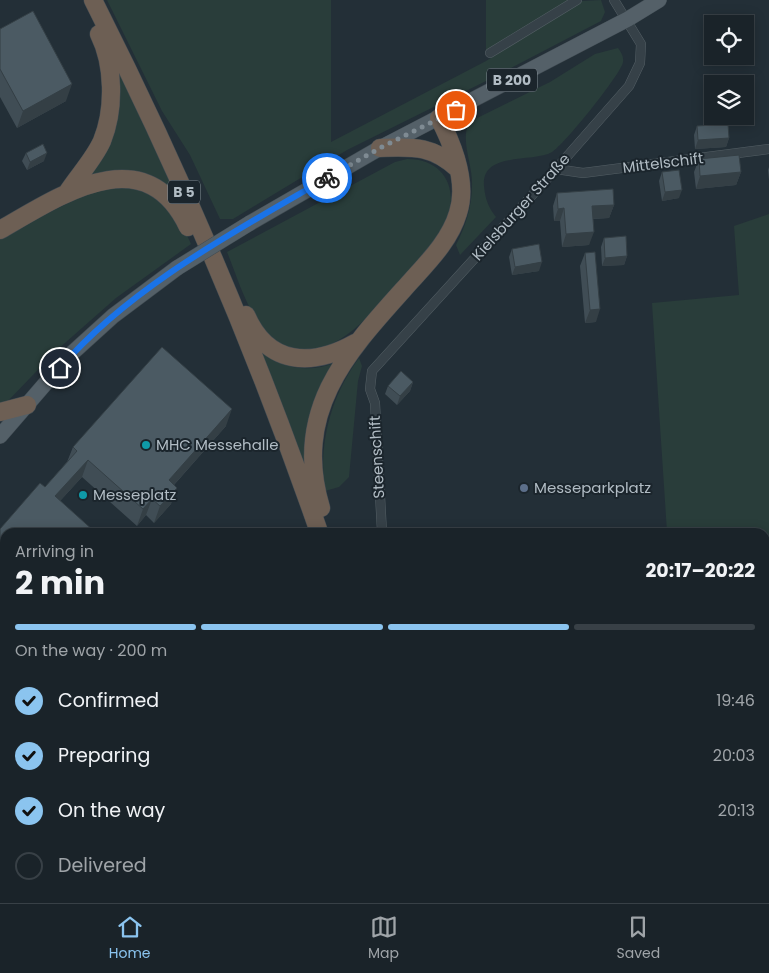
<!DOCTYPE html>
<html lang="en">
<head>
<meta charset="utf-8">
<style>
	:root { --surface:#1a2329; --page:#232b31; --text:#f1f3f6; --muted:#9fa4a8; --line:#384046; --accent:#8bc4ef }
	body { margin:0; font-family:Poppins,sans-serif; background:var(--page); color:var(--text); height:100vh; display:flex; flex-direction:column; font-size:19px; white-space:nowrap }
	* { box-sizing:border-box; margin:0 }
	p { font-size:16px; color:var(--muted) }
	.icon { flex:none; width:28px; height:28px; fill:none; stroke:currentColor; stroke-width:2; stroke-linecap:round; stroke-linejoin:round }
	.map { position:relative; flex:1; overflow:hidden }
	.details { position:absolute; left:0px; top:528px; width:770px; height:376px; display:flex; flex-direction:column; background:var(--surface); border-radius:15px 15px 0 0; box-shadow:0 2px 12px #0003,0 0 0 1px var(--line) }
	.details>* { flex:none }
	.controls { position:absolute; left:704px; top:15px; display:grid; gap:10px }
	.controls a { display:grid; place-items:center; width:50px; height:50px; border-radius:0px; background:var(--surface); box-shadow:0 2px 12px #0003,0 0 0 1px var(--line); font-size:25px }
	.pin { position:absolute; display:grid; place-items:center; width:42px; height:42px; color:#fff; margin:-21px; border:2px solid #fff; border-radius:50%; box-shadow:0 1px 5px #0007 }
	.courier { position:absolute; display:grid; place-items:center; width:50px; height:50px; margin:-25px; border:4px solid #1a73e8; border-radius:50%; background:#fff; color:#222; box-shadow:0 1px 6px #0007 }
	.head em { font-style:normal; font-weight:700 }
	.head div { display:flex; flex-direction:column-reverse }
	.head { display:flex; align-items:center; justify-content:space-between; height:85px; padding:0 15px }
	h1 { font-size:32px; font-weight:700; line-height:38px }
	.bar { display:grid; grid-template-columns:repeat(4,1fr); gap:8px 5px; align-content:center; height:60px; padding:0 15px }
	.bar i { height:6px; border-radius:4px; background:var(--line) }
	.bar .on { background:var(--accent) }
	.bar p { grid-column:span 4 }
	ol { padding:0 15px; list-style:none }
	li { display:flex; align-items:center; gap:15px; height:55px }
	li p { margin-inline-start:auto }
	li .icon { padding:5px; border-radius:50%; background:var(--accent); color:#111; stroke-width:4 }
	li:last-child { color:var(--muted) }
	li i { width:28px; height:28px; border:2px solid var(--line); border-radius:50% }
	.tab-bar { display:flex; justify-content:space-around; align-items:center; height:70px; border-top:1px solid var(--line); background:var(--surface); font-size:14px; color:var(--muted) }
	.tab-bar a { display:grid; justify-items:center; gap:2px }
	.tab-bar .on { color:var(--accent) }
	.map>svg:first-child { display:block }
	.green { fill:#293d3a }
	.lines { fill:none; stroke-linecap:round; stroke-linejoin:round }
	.street-casing { stroke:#545f65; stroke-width:10 }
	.primary-casing { stroke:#3f4a51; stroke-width:16 }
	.highway-casing { stroke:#414b52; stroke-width:19 }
	.street { stroke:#364148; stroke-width:9 }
	.primary { stroke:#546068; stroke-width:15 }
	.highway { stroke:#6d5f54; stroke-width:18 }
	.primary-bridge-casing { stroke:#3f4a51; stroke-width:16; stroke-linecap:butt }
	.primary-bridge { stroke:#546068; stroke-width:15 }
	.wall { fill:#404d55 }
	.shaded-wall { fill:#343f45 }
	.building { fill:#4b5a63; stroke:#343f45 }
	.done { stroke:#7f8b93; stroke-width:5; stroke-dasharray:0 9 }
	.route { stroke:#1a73e8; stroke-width:6 }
	.culture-dot { fill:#0f9aa8; stroke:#1b252c; stroke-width:2 }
	.service-dot { fill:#5c6f8a; stroke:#1b252c; stroke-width:2 }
	.labels { text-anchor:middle; stroke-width:4; stroke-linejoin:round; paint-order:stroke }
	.shield { fill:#1b252c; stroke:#848f96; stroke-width:1 }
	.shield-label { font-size:14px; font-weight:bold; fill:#b1bcc4 }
	.street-label { font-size:15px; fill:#b1bcc4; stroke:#1b252c }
	.poi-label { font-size:15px; fill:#b1bcc4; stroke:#1b252c; text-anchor:start }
</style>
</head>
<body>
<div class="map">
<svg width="769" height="903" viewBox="0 0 769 903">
	<rect width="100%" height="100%" fill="#232f37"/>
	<path class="green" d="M107,0H331V142L486,61L582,1L601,0L605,12L601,21L488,80L347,150L233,219H220L190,155L162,111Z
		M486,0H569L486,51Z
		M110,48L184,207L155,181L74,187L104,142Z
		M618,48C621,52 624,57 623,62C622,73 563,146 552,152C534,163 481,151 484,186C485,198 488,207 496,217L460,255L456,245C465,227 472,207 472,186C473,164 460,142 469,122L550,82L595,54Z
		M407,159C452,159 462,202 439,235C429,251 415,265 402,279C375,310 324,376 276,341C249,321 239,281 227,252L395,162Z
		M104,185L152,189L177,213L191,244L116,298L57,350L5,404L0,405V237Z
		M769,214V750H765V532H667L652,303L739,295L734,226Z
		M257,346C280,368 305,374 335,363C310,405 302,430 306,479Z
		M359,358L362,366L358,381L349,477L339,487L325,491C318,444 331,396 359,358Z
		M765,764H769V903H447V899H765Z
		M9,899H83L84,903H10Z"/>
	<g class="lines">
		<g class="street-casing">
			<path id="street" d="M490,53L577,0
				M556,169L583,173L769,149
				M382,532L375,403L370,389L372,371L556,169L629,86L640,63L641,44L614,0
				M765,759H769
				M0,792L5,786
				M89,899V903"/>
		</g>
		<g class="primary-casing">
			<path id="primary" d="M250,223L380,148L628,19L659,0
				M0,436L70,355L113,316L177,268"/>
		</g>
		<g class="highway-casing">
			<path id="highway" d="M93,0C180,172 256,350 319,532
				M380,148C413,147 432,145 458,169
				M67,193C78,176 94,159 102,141C115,109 114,64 99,34
				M0,230C61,195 145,137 188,227
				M246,315C268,366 312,367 355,343
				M0,412L27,405
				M321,508C291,408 350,349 411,281C429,261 450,240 458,213C468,183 453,145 439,118
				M419,899L420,903"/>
		</g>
		<use href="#street" class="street"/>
		<use href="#primary" class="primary"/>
		<use href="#highway" class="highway"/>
		<g class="primary-bridge-casing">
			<path id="primary-bridge" d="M177,268L250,223"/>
		</g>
		<use href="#primary-bridge" class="primary-bridge"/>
	</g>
	<path class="wall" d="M0,29L66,101L17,128L0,97Z
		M697,126L729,138L726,147L695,149L694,135Z
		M26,153L44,161L27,170L22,161Z
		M699,159L741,172L736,185L696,189L694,172Z
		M769,167V180L768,170Z
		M662,172L679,198L662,201L659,181Z
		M557,193L614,205L609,218L593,219L589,245L562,247L560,221H554L553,206Z
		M604,238L627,256L624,265L602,266L601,247Z
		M512,249L539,271L512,275L509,257Z
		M585,253L596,322L585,323L580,266Z
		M413,382L410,391L397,405L385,394L388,386Z
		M226,426L174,485L171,504L154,523L146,515L137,526L82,477L60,501L5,532V625L0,621V529L45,487L67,462L73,447Z"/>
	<path class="shaded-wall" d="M72,84L66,101L17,128L23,111Z
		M729,138L726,147L695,149L698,140Z
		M47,153L44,161L27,170L30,162Z
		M741,172L736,185L696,189L700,176Z
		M682,190L679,198L662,201L665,192Z
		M614,205L609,218L588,219L592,206Z
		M564,208L560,221H554L558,209Z
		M594,232L589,245L562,247L566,234Z
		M627,256L624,265L602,266L605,258Z
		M542,262L539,271L512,275L515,267Z
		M600,309L596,322L585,323L590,310Z
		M413,382L410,391L397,405L400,396Z
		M232,409L226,426L163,497L169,480Z
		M88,460L82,477L49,513L55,496Z
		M177,488L171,504L154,523L160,506Z
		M152,499L146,515L137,526L143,509Z
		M0,893H4L1,902H0Z"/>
	<path class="building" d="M33,11L72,84L23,111L0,69V29Z
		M728,124L729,138L698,140L697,126Z
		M43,144L47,153L30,162L26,153Z
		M739,155L741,172L700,176L699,159Z
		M679,170L682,190L665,192L662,172Z
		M613,189L614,205L592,206L594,232L566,234L564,208L558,209L557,193Z
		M626,236L627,256L605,258L604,238Z
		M539,244L542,262L515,267L512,249Z
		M595,252L600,309L590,310L585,253Z
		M162,347L232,409L169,480L177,488L160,506L152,499L143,509L88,460L55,496L95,532H5V603L0,598V565L2,563L0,561V529L40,483L45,487L77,451L73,447Z
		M401,371L413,382L400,396L388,386Z
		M3,882L4,893H0V883Z"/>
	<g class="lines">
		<path class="done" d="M327,178L380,148L456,110"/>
		<path class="route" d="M60,368C131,286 234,232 327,178"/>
	</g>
	<g class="culture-dot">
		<circle cx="146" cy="445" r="5"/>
		<circle cx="83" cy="495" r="5"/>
	</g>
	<circle class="service-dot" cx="524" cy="488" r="5"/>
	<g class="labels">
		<g class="shield">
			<rect x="487" y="68.5" width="50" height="23" rx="4"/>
			<rect x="168" y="180.5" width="32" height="23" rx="4"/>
		</g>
		<g class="shield-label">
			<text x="512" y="85">B 200</text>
			<text x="184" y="197">B 5</text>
		</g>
		<g class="street-label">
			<text transform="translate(663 163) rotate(-7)" y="5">Mittelschift</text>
			<text transform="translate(521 207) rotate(-48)" y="5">Kielsburger Straße</text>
			<text transform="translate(377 457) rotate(-93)" y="5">Steenschift</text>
		</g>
		<g class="poi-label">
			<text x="156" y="450">MHC Messehalle</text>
			<text x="534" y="493">Messeparkplatz</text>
			<text x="93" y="500">Messeplatz</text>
		</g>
	</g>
</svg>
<div class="controls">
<a><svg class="icon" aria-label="locate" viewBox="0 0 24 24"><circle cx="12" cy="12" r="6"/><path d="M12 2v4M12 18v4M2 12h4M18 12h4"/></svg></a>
<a><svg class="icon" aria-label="layers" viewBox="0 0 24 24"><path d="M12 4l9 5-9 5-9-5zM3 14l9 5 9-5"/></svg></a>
</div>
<div class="pin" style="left:456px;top:110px;background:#ea580c"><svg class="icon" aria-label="bag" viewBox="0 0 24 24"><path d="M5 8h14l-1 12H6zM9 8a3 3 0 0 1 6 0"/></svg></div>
<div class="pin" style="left:60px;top:368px;background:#1f2937"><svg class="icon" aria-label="home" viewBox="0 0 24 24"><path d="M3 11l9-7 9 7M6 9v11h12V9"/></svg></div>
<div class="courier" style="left:327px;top:178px"><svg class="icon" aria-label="bike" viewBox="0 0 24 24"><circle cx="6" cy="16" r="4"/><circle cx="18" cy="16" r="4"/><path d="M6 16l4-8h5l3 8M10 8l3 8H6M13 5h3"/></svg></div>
<section class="details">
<div class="head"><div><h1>2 min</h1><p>Arriving in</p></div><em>20:17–20:22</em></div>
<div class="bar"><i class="on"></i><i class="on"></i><i class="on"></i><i></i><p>On the way · 200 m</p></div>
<ol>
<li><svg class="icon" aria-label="check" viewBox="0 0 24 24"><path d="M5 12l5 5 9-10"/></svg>Confirmed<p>19:46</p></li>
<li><svg class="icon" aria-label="check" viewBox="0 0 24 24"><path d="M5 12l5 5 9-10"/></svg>Preparing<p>20:03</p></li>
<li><svg class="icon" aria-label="check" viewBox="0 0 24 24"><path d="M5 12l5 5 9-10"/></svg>On the way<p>20:13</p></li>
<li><i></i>Delivered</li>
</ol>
</section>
</div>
<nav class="tab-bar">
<a class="on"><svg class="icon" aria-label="home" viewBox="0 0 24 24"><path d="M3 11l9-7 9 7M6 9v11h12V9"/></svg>Home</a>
<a><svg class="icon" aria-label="map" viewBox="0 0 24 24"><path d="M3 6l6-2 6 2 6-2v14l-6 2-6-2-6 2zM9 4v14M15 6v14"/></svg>Map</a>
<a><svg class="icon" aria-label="saved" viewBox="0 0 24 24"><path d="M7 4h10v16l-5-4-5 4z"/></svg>Saved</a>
</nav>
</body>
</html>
